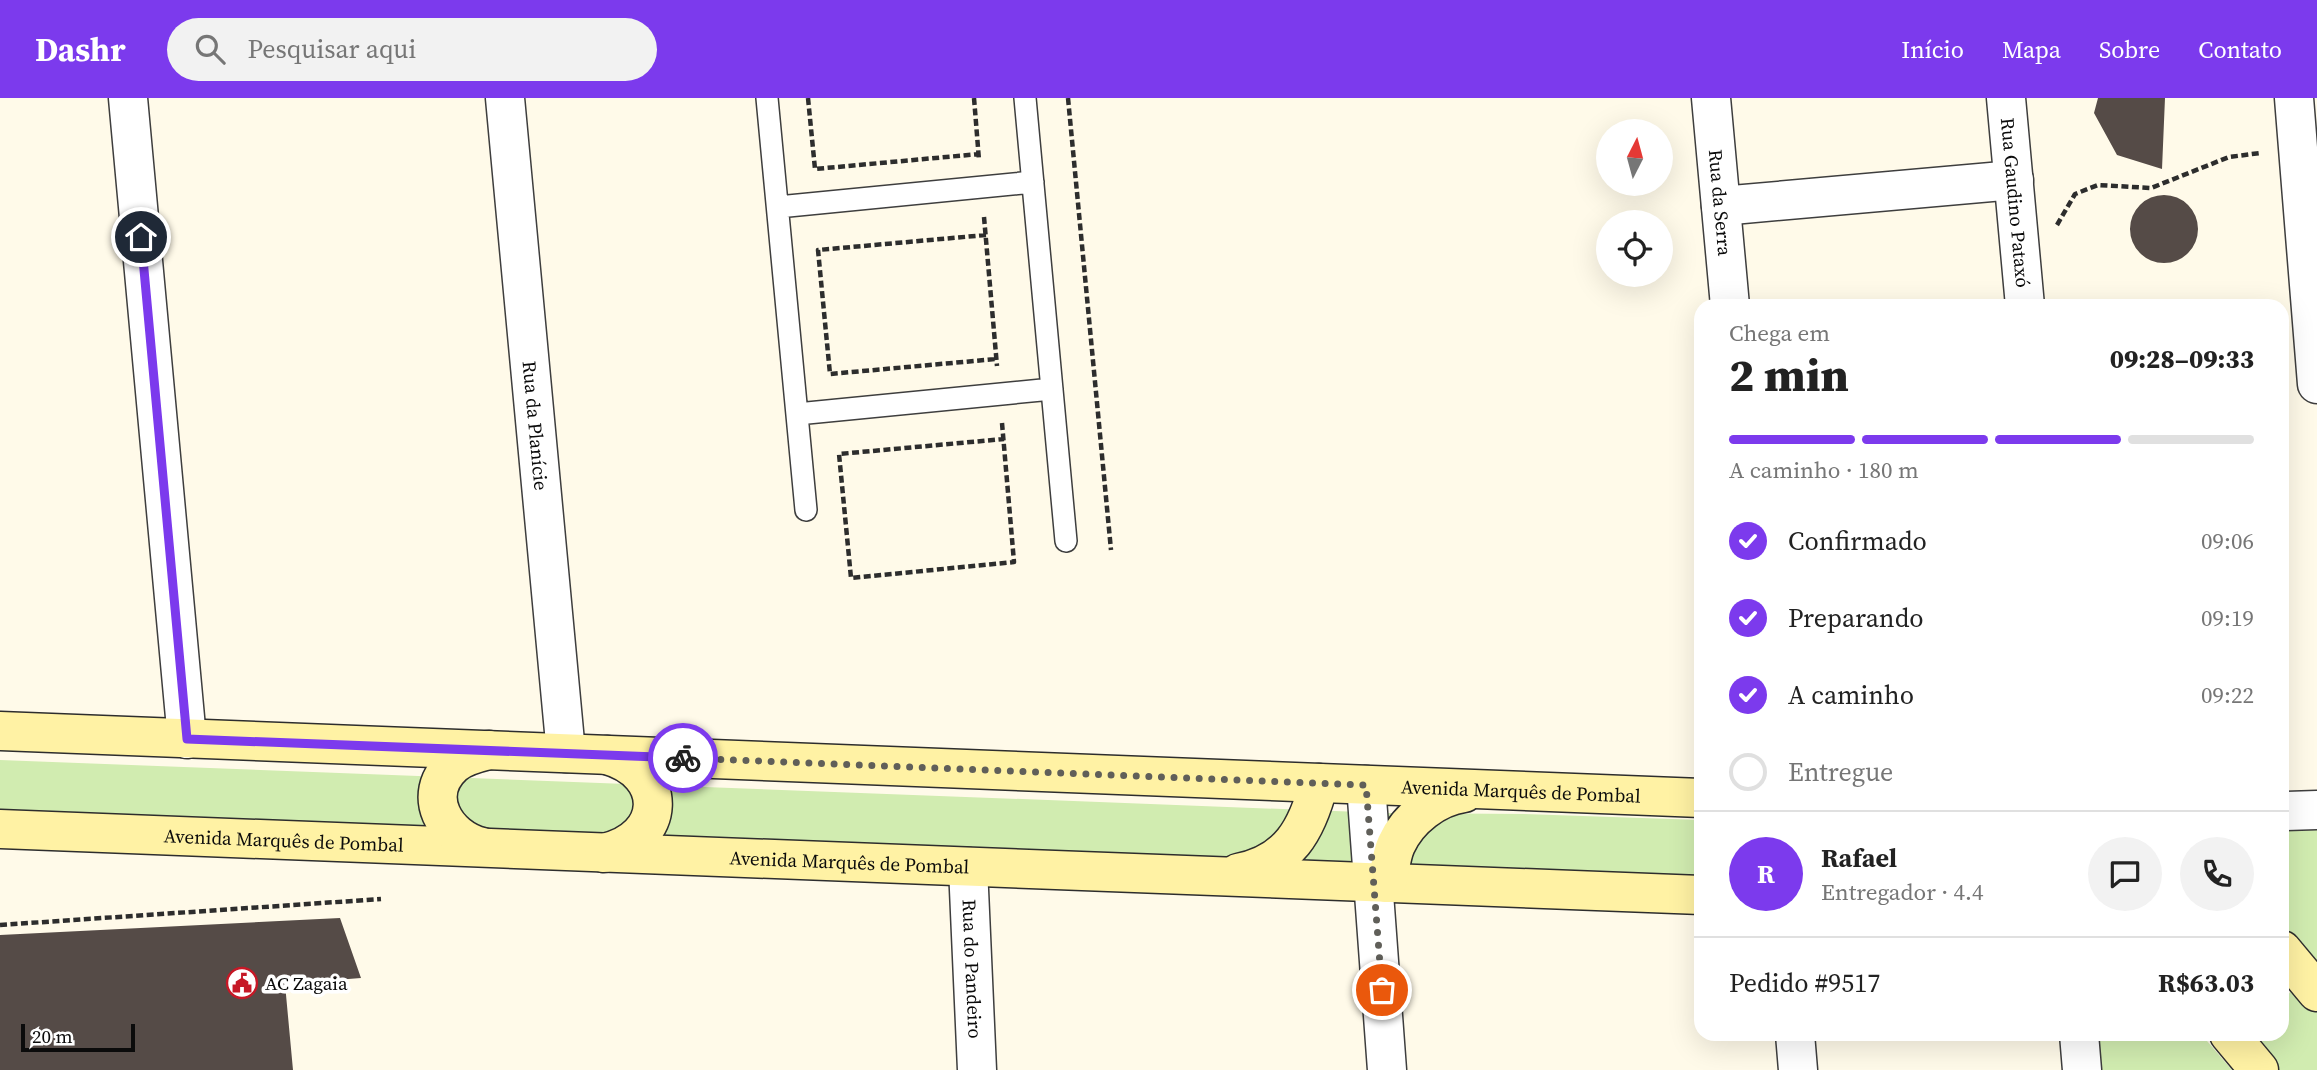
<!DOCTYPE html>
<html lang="pt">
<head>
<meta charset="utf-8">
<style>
	:root { --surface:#fff; --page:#f2f2f2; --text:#222; --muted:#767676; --line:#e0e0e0; --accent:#7c3aed }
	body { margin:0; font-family:"Source Serif 4",serif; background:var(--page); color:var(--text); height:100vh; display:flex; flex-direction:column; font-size:26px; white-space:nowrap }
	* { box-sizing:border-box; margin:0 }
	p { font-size:23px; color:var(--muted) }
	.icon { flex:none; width:38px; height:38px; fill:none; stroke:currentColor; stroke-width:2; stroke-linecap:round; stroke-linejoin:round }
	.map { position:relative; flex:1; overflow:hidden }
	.panel { position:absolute; left:1694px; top:201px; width:595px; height:742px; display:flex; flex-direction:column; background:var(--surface); border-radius:21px; box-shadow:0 7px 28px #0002 }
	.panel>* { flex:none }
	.needle { width:46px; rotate:6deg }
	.buttons { position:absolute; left:1596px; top:21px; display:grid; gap:14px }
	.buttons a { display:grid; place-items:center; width:77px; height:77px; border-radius:50%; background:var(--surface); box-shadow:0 7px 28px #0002; font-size:35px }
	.scale { position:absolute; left:21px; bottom:18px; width:114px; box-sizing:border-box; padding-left:7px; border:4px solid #0b0b0b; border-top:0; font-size:19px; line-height:24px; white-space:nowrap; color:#0b0b0b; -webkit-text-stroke:5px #fff; paint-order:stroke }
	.pin { position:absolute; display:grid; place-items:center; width:60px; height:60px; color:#fff; margin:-30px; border:4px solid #fff; border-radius:50%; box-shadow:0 2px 7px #0007 }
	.courier { position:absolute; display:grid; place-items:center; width:70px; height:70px; margin:-35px; border:5px solid #7c3aed; border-radius:50%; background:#fff; color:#222; box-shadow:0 2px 9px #0007 }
	.headline em { font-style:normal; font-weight:800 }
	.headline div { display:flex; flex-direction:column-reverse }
	.headline { display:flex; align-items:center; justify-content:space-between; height:119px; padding:0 35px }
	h1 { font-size:46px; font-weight:800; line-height:52px }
	.bar { display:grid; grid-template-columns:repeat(4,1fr); gap:10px 7px; align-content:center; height:84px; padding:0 35px }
	.bar i { height:9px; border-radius:5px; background:var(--line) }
	.bar .selected { background:var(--accent) }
	.bar p { grid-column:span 4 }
	.line { display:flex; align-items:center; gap:18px; padding:0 35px; border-top:2px solid var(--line) }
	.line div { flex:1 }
	.round { display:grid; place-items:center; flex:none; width:74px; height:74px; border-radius:37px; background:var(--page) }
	ol { padding:0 35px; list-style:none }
	li { display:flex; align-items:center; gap:21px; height:77px }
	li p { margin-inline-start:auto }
	li .icon { padding:7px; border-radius:50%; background:var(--accent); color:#fff; stroke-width:4 }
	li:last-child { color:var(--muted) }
	li i { width:38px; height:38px; border:4px solid var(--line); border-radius:50% }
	header { display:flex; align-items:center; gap:42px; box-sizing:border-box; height:98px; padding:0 35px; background:var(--accent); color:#fff }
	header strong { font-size:33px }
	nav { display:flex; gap:38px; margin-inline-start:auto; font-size:24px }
	.search { width:490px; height:63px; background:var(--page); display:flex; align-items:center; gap:18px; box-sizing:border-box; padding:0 24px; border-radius:38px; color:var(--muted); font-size:26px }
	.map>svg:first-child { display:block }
	.green { fill:#d1ecb0 }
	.building { fill:#554b47 }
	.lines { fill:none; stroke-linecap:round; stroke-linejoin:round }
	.lane-casing { stroke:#3e3e3e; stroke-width:24 }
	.street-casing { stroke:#3e3e3e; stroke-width:41 }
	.secondary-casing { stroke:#2d2d2d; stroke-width:41 }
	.path { stroke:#2d2d2d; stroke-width:4.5; stroke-dasharray:7 3.5; stroke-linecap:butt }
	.lane { stroke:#fff; stroke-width:21 }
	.street { stroke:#fff; stroke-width:38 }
	.secondary { stroke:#fff2a4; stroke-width:38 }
	.done { stroke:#605f59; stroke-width:7; stroke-dasharray:0 12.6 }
	.route { stroke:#7c3aed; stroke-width:9 }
	.labels { text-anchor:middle; stroke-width:7; stroke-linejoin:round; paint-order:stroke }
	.street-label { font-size:19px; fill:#0b0b0b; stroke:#fff }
	.poi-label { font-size:19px; fill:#0b0b0b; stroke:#fff; text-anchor:start }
</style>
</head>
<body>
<header>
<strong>Dashr</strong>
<div class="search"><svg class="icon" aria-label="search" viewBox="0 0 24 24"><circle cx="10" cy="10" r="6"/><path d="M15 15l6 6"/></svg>Pesquisar aqui</div>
<nav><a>Início</a><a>Mapa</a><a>Sobre</a><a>Contato</a></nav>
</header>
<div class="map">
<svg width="2317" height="972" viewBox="0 0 2317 972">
	<rect width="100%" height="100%" fill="#fffae9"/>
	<path class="green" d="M0,662L1386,715L1524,716L1701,722V781L1226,759L671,741L470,730L0,711Z
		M2317,712V894L2282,852V713Z
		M2303,884L2317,903V972H2269L2240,936H2282V901Z
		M2093,936H2201L2232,972H2097Z"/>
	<path class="building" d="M2098,0H2165L2162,71L2117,57L2094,15Z
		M2130 131a34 34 0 1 1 68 0a34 34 0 1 1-68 0Z
		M340,820L361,880L285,886L293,972H0V837Z"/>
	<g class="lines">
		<g class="lane-casing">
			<path id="lane" d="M767,0L806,412
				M1025,0L1066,443
				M778,109L1033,84
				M797,316L1052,291"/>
		</g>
		<g class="street-casing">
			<g id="street">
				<path d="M128,0L187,641"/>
				<path id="s1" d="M505,0L566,655"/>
				<path id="s2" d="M1711,0L1730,208"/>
				<path id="s3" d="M2006,0L2025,208"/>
				<path d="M2294,0L2317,286"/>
				<path d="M1721,108L2014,82"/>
				<path d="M1366,687L1387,972"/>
				<path d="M2282,713L2317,712"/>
				<path id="s4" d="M968,769L977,972"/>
				<path d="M1795,936L1798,972"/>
				<path d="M2079,936L2082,972"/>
			</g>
		</g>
		<g class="secondary-casing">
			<g id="secondary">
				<path id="s5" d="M0,633L1701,700"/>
				<path id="s6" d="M0,731L1701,797"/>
				<path d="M482,749C445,740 420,697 453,667C463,658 477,655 489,652"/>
				<path d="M604,755C667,741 670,675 607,657"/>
				<path d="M1238,775C1289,765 1307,732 1319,685"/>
				<path d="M1387,785C1390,773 1391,758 1396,747C1408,720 1436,699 1464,695"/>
				<path d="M2282,852L2317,894"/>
				<path d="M2229,936L2259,972"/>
			</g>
		</g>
		<path class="path" d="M808,0L815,71L979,56
			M974,0L979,62
			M1068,0L1111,452
			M984,119L997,268
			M2057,127L2075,96L2098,87L2151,90L2229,59L2260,55
			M986,137L818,152L830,276L996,261
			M1002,325L1014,464L851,480L839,356L1004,341
			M0,827L381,801"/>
		<use href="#lane" class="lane"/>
		<use href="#street" class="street"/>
		<use href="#secondary" class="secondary"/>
	</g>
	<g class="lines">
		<path class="done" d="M683,660L1366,687L1382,892"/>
		<path class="route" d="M141,139L187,641L683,660"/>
	</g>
	<defs>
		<g id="civic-ring" transform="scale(1.575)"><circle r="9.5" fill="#fff" stroke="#c61826" stroke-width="1.5"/><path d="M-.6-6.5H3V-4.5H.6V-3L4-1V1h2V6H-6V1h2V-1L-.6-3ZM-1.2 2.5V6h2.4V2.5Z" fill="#c61826"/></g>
	</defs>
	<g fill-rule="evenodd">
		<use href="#civic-ring" x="242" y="885"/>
	</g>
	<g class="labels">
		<g class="street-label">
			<text dy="7" stroke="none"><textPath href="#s2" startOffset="105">Rua da Serra</textPath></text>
			<text dy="7" stroke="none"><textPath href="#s3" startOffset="105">Rua Gaudino Pataxó</textPath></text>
			<text dy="7" stroke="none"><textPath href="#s1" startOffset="329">Rua da Planície</textPath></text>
			<text dy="7" stroke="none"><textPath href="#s5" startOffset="1522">Avenida Marquês de Pombal</textPath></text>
			<text dy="7" stroke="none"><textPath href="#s6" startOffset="284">Avenida Marquês de Pombal</textPath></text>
			<text dy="7" stroke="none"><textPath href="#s6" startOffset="850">Avenida Marquês de Pombal</textPath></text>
			<text dy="7" stroke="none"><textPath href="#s4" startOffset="102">Rua do Pandeiro</textPath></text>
		</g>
		<g class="poi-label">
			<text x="265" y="892">AC Zagaia</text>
		</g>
	</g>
</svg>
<div class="buttons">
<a><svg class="needle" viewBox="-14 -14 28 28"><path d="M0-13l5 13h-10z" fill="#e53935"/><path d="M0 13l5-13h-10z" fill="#767676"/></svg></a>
<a><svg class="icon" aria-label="locate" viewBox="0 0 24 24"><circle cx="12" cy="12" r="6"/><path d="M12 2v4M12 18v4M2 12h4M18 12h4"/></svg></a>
</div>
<div class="scale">20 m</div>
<div class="pin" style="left:1382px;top:892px;background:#ea580c"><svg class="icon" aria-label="bag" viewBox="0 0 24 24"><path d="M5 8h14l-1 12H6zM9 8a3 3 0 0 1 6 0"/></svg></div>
<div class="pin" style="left:141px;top:139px;background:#1f2937"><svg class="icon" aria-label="home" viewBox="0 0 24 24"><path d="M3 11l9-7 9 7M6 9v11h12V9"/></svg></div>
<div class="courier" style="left:683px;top:660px"><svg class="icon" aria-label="bike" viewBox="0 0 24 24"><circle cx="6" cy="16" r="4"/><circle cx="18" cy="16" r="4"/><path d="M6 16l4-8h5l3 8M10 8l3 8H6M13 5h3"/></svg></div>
<section class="panel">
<div class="headline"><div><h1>2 min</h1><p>Chega em</p></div><em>09:28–09:33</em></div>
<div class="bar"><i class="selected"></i><i class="selected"></i><i class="selected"></i><i></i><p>A caminho · 180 m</p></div>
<ol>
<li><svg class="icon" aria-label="check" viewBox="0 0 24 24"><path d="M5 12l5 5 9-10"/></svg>Confirmado<p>09:06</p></li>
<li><svg class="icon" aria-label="check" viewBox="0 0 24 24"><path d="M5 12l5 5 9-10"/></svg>Preparando<p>09:19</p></li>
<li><svg class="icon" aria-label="check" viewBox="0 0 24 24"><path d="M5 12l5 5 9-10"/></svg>A caminho<p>09:22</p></li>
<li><i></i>Entregue</li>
</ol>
<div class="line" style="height:126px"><b class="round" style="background:var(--accent);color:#fff">R</b><div><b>Rafael</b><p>Entregador · 4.4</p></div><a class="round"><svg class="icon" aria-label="chat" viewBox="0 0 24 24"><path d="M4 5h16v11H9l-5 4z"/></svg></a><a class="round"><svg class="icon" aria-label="phone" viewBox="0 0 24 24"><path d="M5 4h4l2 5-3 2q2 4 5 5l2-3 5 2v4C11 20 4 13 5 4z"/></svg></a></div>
<div class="line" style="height:91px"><div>Pedido #9517</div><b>R$63.03</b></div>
</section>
</div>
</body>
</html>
